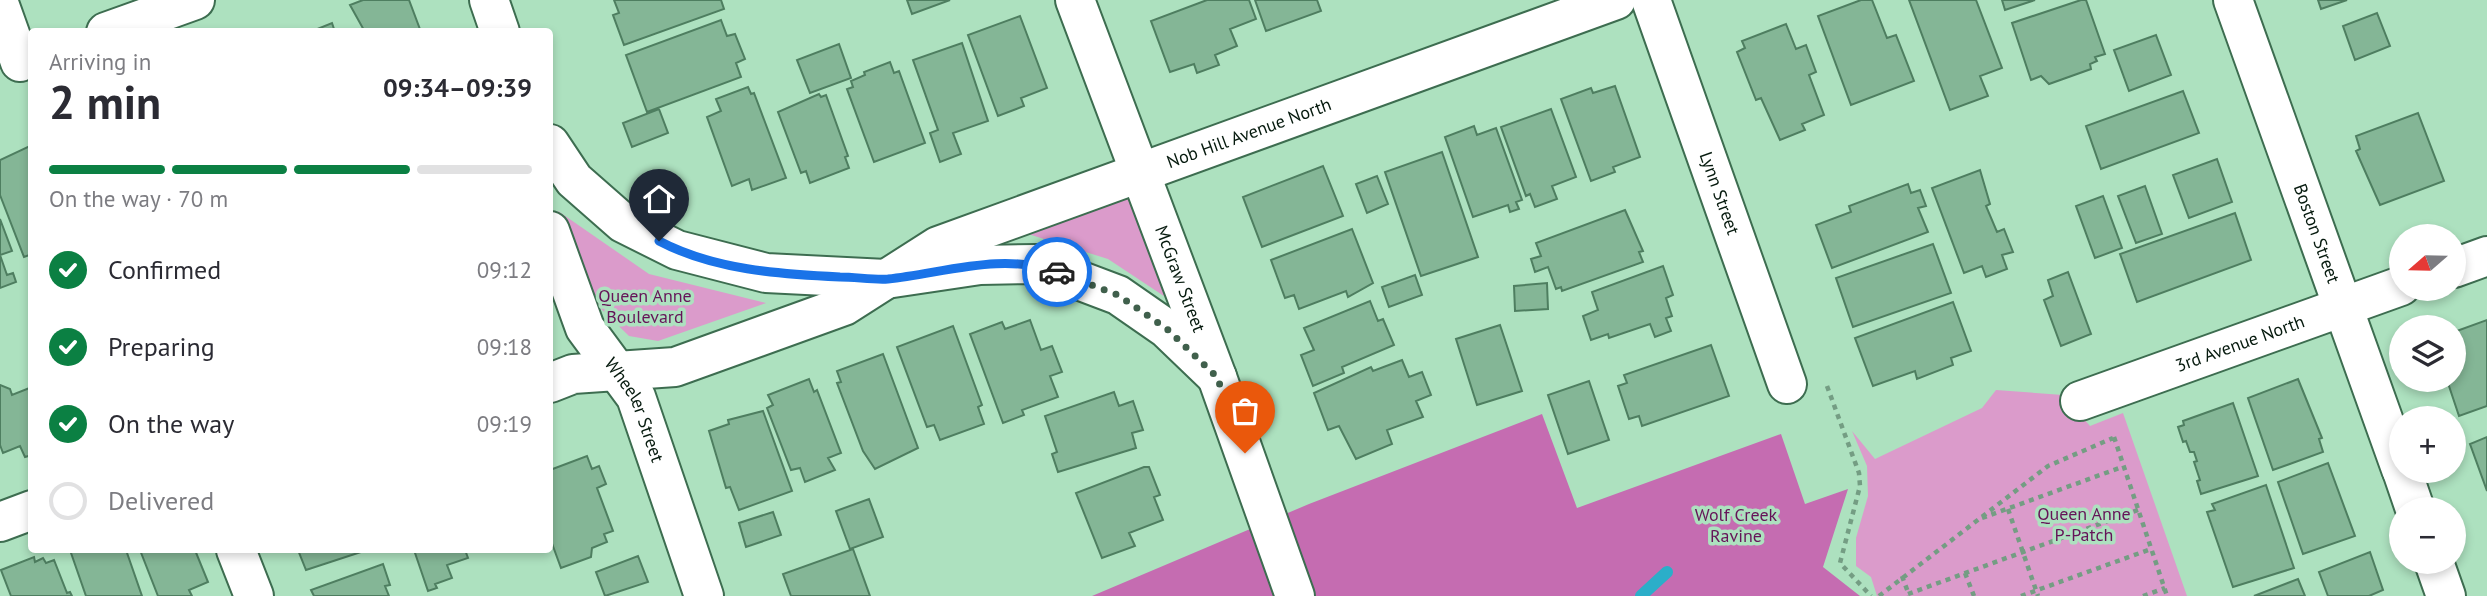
<!DOCTYPE html>
<html lang="en">
<head>
<meta charset="utf-8">
<style>
	:root { --surface:#fff; --page:#f2f2f3; --text:#2b2b33; --muted:#7c7c81; --line:#e1e1e2; --accent:#0b8043 }
	body { margin:0; font-family:"PT Sans",sans-serif; background:var(--page); color:var(--text); height:100vh; display:flex; flex-direction:column; font-size:26px; white-space:nowrap }
	* { box-sizing:border-box; margin:0 }
	p { font-size:23px; color:var(--muted) }
	.icon { flex:none; width:38px; height:38px; fill:none; stroke:currentColor; stroke-width:2; stroke-linecap:round; stroke-linejoin:round }
	.map { position:relative; flex:1; overflow:hidden }
	.drawer { position:absolute; left:28px; top:28px; width:525px; height:525px; display:flex; flex-direction:column; background:var(--surface); border-radius:7px; box-shadow:0 4px 10px #0003 }
	.drawer>* { flex:none }
	.needle { width:46px; rotate:250deg }
	.buttons { position:absolute; left:2389px; top:224px; display:grid; gap:14px }
	.buttons a { display:grid; place-items:center; width:77px; height:77px; border-radius:50%; background:var(--surface); box-shadow:0 4px 10px #0003; font-size:35px }
	.pin { position:absolute; display:grid; place-items:center; width:60px; height:60px; color:#fff; margin:-72px -30px; border-radius:50% 50% 50% 0; rotate:-45deg; box-shadow:0 0 7px #0007 }
	.pin .icon { rotate:45deg }
	.courier { position:absolute; display:grid; place-items:center; width:70px; height:70px; margin:-35px; border:5px solid #1a73e8; border-radius:50%; background:#fff; color:#222; box-shadow:0 2px 9px #0007 }
	.head em { font-style:normal; font-weight:700 }
	.head div { display:flex; flex-direction:column-reverse }
	.head { display:flex; align-items:center; justify-content:space-between; height:119px; padding:0 21px }
	h1 { font-size:46px; font-weight:700; line-height:52px }
	.bar { display:grid; grid-template-columns:repeat(4,1fr); gap:10px 7px; align-content:center; height:84px; padding:0 21px }
	.bar i { height:9px; border-radius:5px; background:var(--line) }
	.bar .on { background:var(--accent) }
	.bar p { grid-column:span 4 }
	ol { padding:0 21px; list-style:none }
	li { display:flex; align-items:center; gap:21px; height:77px }
	li p { margin-inline-start:auto }
	li .icon { padding:7px; border-radius:50%; background:var(--accent); color:#fff; stroke-width:4 }
	li:last-child { color:var(--muted) }
	li i { width:38px; height:38px; border:4px solid var(--line); border-radius:50% }
	.map>svg:first-child { display:block }
	.green { fill:#db9bcb }
	.forest { fill:#c56cb1 }
	.lines { fill:none; stroke-linecap:round; stroke-linejoin:round }
	.stream { stroke:#2baec9; stroke-width:12 }
	.building { fill:#84b696; stroke:#4e7e60; stroke-width:2 }
	.minor-casing { stroke:#3d6d50; stroke-width:42 }
	.tertiary-casing { stroke:#3d6d50; stroke-width:42 }
	.path { stroke:#749d83; stroke-width:4.5; stroke-dasharray:5 5; stroke-linecap:butt }
	.minor { stroke:#fff; stroke-width:38 }
	.tertiary { stroke:#fff; stroke-width:38 }
	.done { stroke:#40604c; stroke-width:7; stroke-dasharray:0 12.6 }
	.route { stroke:#1a73e8; stroke-width:9 }
	.labels { text-anchor:middle; stroke-width:7; stroke-linejoin:round; paint-order:stroke }
	.street-label { font-size:18px; fill:#061a0e; stroke:#ade1bf }
	.park-label { font-size:18px; fill:#651458; stroke:#ade1bf }
</style>
</head>
<body>
<div class="map">
<svg width="2487" height="596" viewBox="0 0 2487 596">
	<rect width="100%" height="100%" fill="#ade1bf"/>
	<path class="green" d="M1136,194L1179,306L1108,259L1025,233Z
		M558,211L649,274L766,303L658,341L629,336L593,301Z
		M1996,390L2063,395L2090,426L2123,413L2187,596H1877L1871,577L1856,566V538L1868,496L1867,466L1852,431L1875,459L1982,408Z"/>
	<path class="forest" d="M1542,414L1577,508L1781,434L1805,504L1848,489L1823,567L1860,596H1092L1309,504Z"/>
	<g class="lines">
		<path class="stream" d="M1641,596L1667,572"/>
	</g>
	<path class="building" d="M363,0H409L421,32H365L350,5Z
		M614,0H721L724,9L624,45L613,15L619,13Z
		M907,0H950L912,14Z
		M1207,0H1249L1256,19L1230,29L1237,46L1215,55L1219,65L1197,73L1194,64L1170,72L1151,21Z
		M1255,0H1317L1321,11L1266,31Z
		M1861,0H1872L1887,38L1896,35L1914,81L1851,105L1818,16Z
		M1909,0H1976L2002,68L1980,76L1988,96L1950,110Z
		M2002,0H2035L2005,10Z
		M2081,0H2086L2105,54L2095,57L2097,61L2090,64L2091,69L2049,84L2041,76L2031,80L2012,23Z
		M2318,0H2347L2321,9Z
		M2377,13L2390,46L2355,60L2343,26Z
		M1020,16L1047,88L1021,98L1024,106L998,116L968,35Z
		M721,20L727,36L735,34L745,59L736,63L741,77L647,112L626,55Z
		M332,23L335,32H310Z
		M1786,24L1796,49L1806,45L1816,72L1809,75L1824,115L1802,124L1805,130L1780,140L1761,98L1756,100L1737,52L1745,48L1742,41Z
		M2156,35L2171,75L2129,91L2114,50Z
		M962,43L988,121L953,133L961,154L940,162L930,133L938,130L913,60Z
		M839,44L851,78L810,93L797,60Z
		M890,62L894,73L899,71L925,143L874,162L847,89L853,87L851,81L865,75L864,72Z
		M1615,86L1640,157L1613,167L1615,172L1591,181L1561,99L1591,88L1593,93Z
		M748,87L751,94L754,93L786,178L752,190L749,179L732,186L707,117L721,111L716,99Z
		M2183,91L2199,133L2101,169L2086,126Z
		M819,94L821,97L826,95L848,156L845,157L849,168L810,183L806,171L801,173L778,112Z
		M659,109L668,133L632,147L623,123Z
		M1551,109L1576,177L1552,186L1557,199L1535,207L1530,194L1526,196L1501,127Z
		M2418,113L2444,181L2380,205L2356,151L2360,149L2356,136Z
		M1474,126L1477,135L1496,128L1522,200L1516,202L1519,209L1510,212L1508,205L1473,217L1445,137Z
		M32,145V254L24,257L0,195V160Z
		M1442,152L1478,257L1421,276L1385,172Z
		M2217,159L2232,202L2189,218L2173,175Z
		M1323,166L1343,216L1262,247L1243,197Z
		M1980,170L1990,204L1986,206L1997,232L2004,229L2013,252L2002,255L2007,269L1986,277L1982,266L1964,273L1932,188Z
		M1377,176L1388,204L1367,213L1356,184Z
		M1908,184L1911,193L1920,190L1926,206L1918,208L1928,232L1832,268L1816,225L1851,212L1849,206Z
		M2145,186L2162,234L2136,243L2118,196Z
		M2103,196L2122,248L2095,258L2076,206Z
		M1625,210L1643,251L1639,252L1643,262L1562,291L1561,287L1556,289L1548,267L1535,272L1531,259L1541,256L1536,243Z
		M2235,213L2251,260L2137,302L2120,254Z
		M0,219L12,251L0,255L7,275L13,273L16,282L0,288Z
		M1352,229L1373,283L1348,297L1346,291L1299,309L1294,295L1285,298L1271,260Z
		M1933,244L1951,293L1853,327L1836,278Z
		M1663,266L1673,295L1666,298L1672,316L1666,318L1671,331L1655,337L1650,324L1609,338L1608,334L1591,340L1583,316L1598,310L1592,292Z
		M2068,272L2091,334L2061,346L2044,300L2053,296L2048,280Z
		M1415,275L1422,295L1389,307L1382,287Z
		M1547,283L1548,309L1515,311L1514,286Z
		M1370,301L1378,321L1383,319L1394,345L1342,367L1344,373L1313,386L1301,355L1314,350L1304,328Z
		M1953,302L1971,351L1951,358L1953,365L1917,379L1915,371L1873,386L1855,338Z
		M1030,320L1041,350L1052,346L1062,372L1050,376L1058,397L1022,410L1024,415L1003,423L970,334L1002,322L1005,329Z
		M2487,320V406L2459,416L2447,380H2454V332Z
		M1500,325L1522,391L1477,405L1456,339Z
		M953,326L982,405L978,407L984,424L940,440L934,425L927,427L897,347Z
		M1711,345L1729,396L1642,426L1639,416L1629,419L1618,386L1627,383L1624,375Z
		M883,354L918,448L875,469L863,451L837,383L841,382L837,371Z
		M1402,360L1409,377L1422,372L1431,395L1416,401L1423,417L1387,430L1392,444L1356,459L1339,426L1328,430L1314,393L1371,367L1373,371Z
		M809,379L814,392L817,390L841,453L828,458L835,470L805,482L800,468L791,470L767,408L773,405L768,395Z
		M2298,379L2322,438L2319,439L2323,452L2273,470L2248,398Z
		M1589,381L1609,440L1568,454L1548,395Z
		M0,385L10,389L12,395L32,387V455L25,457L20,446L3,453L0,445Z
		M1114,392L1119,406L1133,401L1143,430L1132,433L1136,448L1058,472L1052,454L1057,452L1045,416Z
		M2233,403L2258,476L2201,494L2197,481L2200,480L2194,462L2197,461L2194,452H2190L2186,441L2183,442L2178,427L2184,425L2183,421Z
		M763,411L792,491L739,510L730,487L726,488L709,431L729,424L728,420Z
		M2487,437V491L2470,444Z
		M587,456L592,469L599,466L606,484L597,488L613,531L604,534L607,542L592,548L591,557L561,568L550,538V470Z
		M2328,463L2355,536L2303,554L2278,482Z
		M1144,467H1149L1160,495L1154,497L1163,520L1129,533L1135,546L1102,558L1076,493Z
		M2266,485L2294,568L2233,587L2207,512L2215,510L2212,504Z
		M869,499L883,537L850,549L836,511Z
		M773,512L781,535L746,547L739,523Z
		M853,549L870,596H791L783,574Z
		M70,550H126L142,596H86Z
		M140,550H195L208,582L189,590L192,596H158Z
		M298,550H367L306,570Z
		M414,550H465L468,558L447,565L452,578L435,584L437,588L428,591Z
		M2370,552L2383,590L2369,596H2328L2319,572Z
		M638,556L648,582L605,596L596,572Z
		M34,557L35,562L43,558L46,563L54,560L67,593L70,592L72,596H11L1,570Z
		M383,564L390,585L385,586L389,596H314L311,590Z
		M2298,579L2305,596H2254Z"/>
	<g class="lines">
		<g class="minor-casing">
			<g id="minor">
				<path d="M489,0L500,32"/>
				<path id="s1" d="M1075,0L1217,377L1295,596"/>
				<path id="s2" d="M1651,0L1787,384"/>
				<path d="M0,6L20,62"/>
				<path d="M106,32L195,0"/>
				<path d="M550,144L574,180L623,223L677,250L766,273L886,279L980,265L1036,264L1118,295L1167,329L1217,377"/>
				<path id="s3" d="M550,231L585,328L636,397L704,596"/>
				<path d="M2454,268L2487,256"/>
				<path id="s4" d="M550,383L573,374L675,367L844,306L938,246L1616,0"/>
				<path id="s5" d="M2080,401L2401,286"/>
				<path d="M0,522L32,510"/>
				<path d="M236,550L254,596"/>
			</g>
		</g>
		<g class="tertiary-casing">
			<g id="tertiary">
				<path id="s6" d="M2233,0L2401,469"/>
				<path d="M2402,471L2415,509"/>
				<path d="M2434,562L2446,596"/>
			</g>
		</g>
		<path class="path" d="M1827,386L1859,473L1860,486L1840,563L1871,596
			M2114,437L2167,596
			M2008,509L2038,596
			M1982,518L2122,467
			M1965,573L1974,596
			M1902,576L1909,595
			M1908,594L2138,510
			M1879,596L2048,466L2113,438
			M2021,596L2151,549
			M2143,596L2165,588"/>
		<use href="#minor" class="minor"/>
		<use href="#tertiary" class="tertiary"/>
	</g>
	<g class="lines">
		<path class="done" d="M1057,272L1118,295L1167,329L1217,377L1245,453"/>
		<path class="route" d="M659,241C714,270 779,274 840,277C856,277 873,280 888,279C944,273 1003,252 1057,272"/>
	</g>
	<g class="labels">
		<g class="street-label">
			<text dy="6" stroke="none"><textPath href="#s4" startOffset="749">Nob Hill Avenue North</textPath></text>
			<text dy="6" stroke="none"><textPath href="#s2" startOffset="205">Lynn Street</textPath></text>
			<text dy="6" stroke="none"><textPath href="#s6" startOffset="248">Boston Street</textPath></text>
			<text dy="6" stroke="none"><textPath href="#s1" startOffset="298">McGraw Street</textPath></text>
			<text dy="6" stroke="none"><textPath href="#s5" startOffset="170">3rd Avenue North</textPath></text>
			<text dy="6" stroke="none"><textPath href="#s3" startOffset="200">Wheeler Street</textPath></text>
		</g>
		<g class="park-label">
			<text x="645" y="302">Queen Anne<tspan x="645" dy="21">Boulevard</tspan></text>
			<text x="2084" y="520">Queen Anne<tspan x="2084" dy="21">P-Patch</tspan></text>
			<text x="1736" y="521">Wolf Creek<tspan x="1736" dy="21">Ravine</tspan></text>
		</g>
	</g>
</svg>
<div class="buttons">
<a><svg class="needle" viewBox="-14 -14 28 28"><path d="M0-13l5 13h-10z" fill="#e53935"/><path d="M0 13l5-13h-10z" fill="#7c7c81"/></svg></a>
<a><svg class="icon" aria-label="layers" viewBox="0 0 24 24"><path d="M12 4l9 5-9 5-9-5zM3 14l9 5 9-5"/></svg></a>
<a>+</a>
<a>−</a>
</div>
<div class="pin" style="left:1245px;top:453px;background:#ea580c"><svg class="icon" aria-label="bag" viewBox="0 0 24 24"><path d="M5 8h14l-1 12H6zM9 8a3 3 0 0 1 6 0"/></svg></div>
<div class="pin" style="left:659px;top:241px;background:#1f2937"><svg class="icon" aria-label="home" viewBox="0 0 24 24"><path d="M3 11l9-7 9 7M6 9v11h12V9"/></svg></div>
<div class="courier" style="left:1057px;top:272px"><svg class="icon" aria-label="car" viewBox="0 0 24 24"><path d="M5 17H2v-5l4-1 3-4h7l3 4 3 1v5h-3M9 17h6M6 11h13"/><circle cx="7" cy="17" r="2"/><circle cx="17" cy="17" r="2"/></svg></div>
<section class="drawer">
<div class="head"><div><h1>2 min</h1><p>Arriving in</p></div><em>09:34–09:39</em></div>
<div class="bar"><i class="on"></i><i class="on"></i><i class="on"></i><i></i><p>On the way · 70 m</p></div>
<ol>
<li><svg class="icon" aria-label="check" viewBox="0 0 24 24"><path d="M5 12l5 5 9-10"/></svg>Confirmed<p>09:12</p></li>
<li><svg class="icon" aria-label="check" viewBox="0 0 24 24"><path d="M5 12l5 5 9-10"/></svg>Preparing<p>09:18</p></li>
<li><svg class="icon" aria-label="check" viewBox="0 0 24 24"><path d="M5 12l5 5 9-10"/></svg>On the way<p>09:19</p></li>
<li><i></i>Delivered</li>
</ol>
</section>
</div>
</body>
</html>
